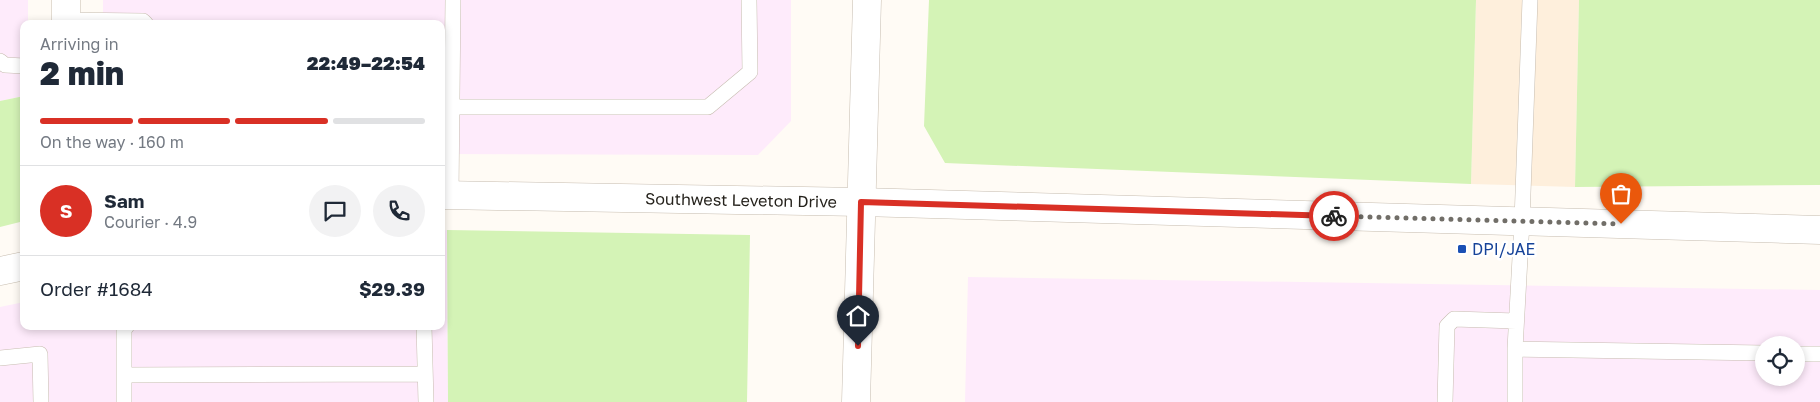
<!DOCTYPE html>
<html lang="en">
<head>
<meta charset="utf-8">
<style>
	:root { --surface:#fff; --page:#f2f2f3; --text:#1f2937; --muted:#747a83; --line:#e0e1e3; --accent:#d93025 }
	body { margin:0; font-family:"Golos Text",sans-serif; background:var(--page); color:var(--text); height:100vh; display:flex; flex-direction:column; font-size:19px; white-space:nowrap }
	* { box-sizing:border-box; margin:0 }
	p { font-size:16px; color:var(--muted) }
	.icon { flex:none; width:28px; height:28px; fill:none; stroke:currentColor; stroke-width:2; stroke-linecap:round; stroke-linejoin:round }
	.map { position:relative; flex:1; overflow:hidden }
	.drawer { position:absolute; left:20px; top:20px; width:425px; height:310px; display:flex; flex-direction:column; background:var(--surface); border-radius:10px; box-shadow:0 2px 8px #0003 }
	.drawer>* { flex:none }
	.fabs { position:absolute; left:1755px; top:336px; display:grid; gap:10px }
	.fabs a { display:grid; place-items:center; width:50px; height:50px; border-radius:50%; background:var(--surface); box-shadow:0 2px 8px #0003; font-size:25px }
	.pin { position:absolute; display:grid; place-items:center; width:42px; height:42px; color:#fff; margin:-51px -21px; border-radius:50% 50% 50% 0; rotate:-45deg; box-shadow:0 0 5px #0007 }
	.pin .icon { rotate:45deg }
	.courier { position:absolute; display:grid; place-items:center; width:50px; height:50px; margin:-25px; border:4px solid #d93025; border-radius:50%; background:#fff; color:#222; box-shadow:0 1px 6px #0007 }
	.overview em { font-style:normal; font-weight:800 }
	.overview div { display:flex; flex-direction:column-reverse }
	.overview { display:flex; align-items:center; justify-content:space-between; height:85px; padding:0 20px }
	h1 { font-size:32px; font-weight:800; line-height:38px }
	.bar { display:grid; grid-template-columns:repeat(4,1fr); gap:8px 5px; align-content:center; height:60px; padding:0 20px }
	.bar i { height:6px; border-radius:4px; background:var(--line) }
	.bar .active { background:var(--accent) }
	.bar p { grid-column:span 4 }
	.line { display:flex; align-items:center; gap:12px; padding:0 20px; border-top:1px solid var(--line) }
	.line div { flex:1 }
	.round { display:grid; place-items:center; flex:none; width:52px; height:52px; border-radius:26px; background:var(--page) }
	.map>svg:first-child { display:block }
	.commercial { fill:#feefdc }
	.industrial { fill:#feebfb; fill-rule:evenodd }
	.green { fill:#d4f3b6 }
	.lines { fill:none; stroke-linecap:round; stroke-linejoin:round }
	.service-casing { stroke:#c7bdb0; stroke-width:16 }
	.minor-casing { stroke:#c7bdb0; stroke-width:29 }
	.tertiary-casing { stroke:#c7bdb0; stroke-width:29 }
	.primary-casing { stroke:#c7bdb0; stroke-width:29 }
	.service { stroke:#fff; stroke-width:15 }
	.minor { stroke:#fff; stroke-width:28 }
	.tertiary { stroke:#fff; stroke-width:28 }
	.primary { stroke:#fff; stroke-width:28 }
	.done { stroke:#716e68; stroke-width:5; stroke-dasharray:0 9 }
	.route { stroke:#d93025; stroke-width:6 }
	.transit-dot { fill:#1a4fb4; stroke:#fff; stroke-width:2 }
	.labels { text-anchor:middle; stroke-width:5; stroke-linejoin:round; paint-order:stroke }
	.street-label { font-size:16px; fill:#25221c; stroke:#fff }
	.transit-label { font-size:16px; fill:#164399; stroke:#fff; text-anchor:start }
</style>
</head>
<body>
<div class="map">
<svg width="1820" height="402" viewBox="0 0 1820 402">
	<rect width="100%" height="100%" fill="#fffbf5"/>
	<path class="commercial" d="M1476,0H1579L1575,187L1471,184Z"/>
	<path class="industrial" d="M0,0H28V24H24V96L0,101Z
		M103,0H791V121L758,155L441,154V24H103Z
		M447,230L448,402H0V307L24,302V326H441V231Z
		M968,277L1820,290V402H965ZM1764,345H1796V378H1764Z"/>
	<path class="green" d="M929,0H1476L1471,184L945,163L924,126Z
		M1579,0H1820V185L1575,187Z
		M24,96V221L0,227V101Z
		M447,230L750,235L747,402H448Z"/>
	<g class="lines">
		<g class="service-casing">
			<path id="service" d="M1530,0L1522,221L1515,349L1764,353
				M66,20L143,21L146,24
				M0,61L5,65L24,66
				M452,107H708L750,72L749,0
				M451,195L453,0
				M424,326L426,402
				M1515,349V402
				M1796,354H1820
				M0,358L40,354L41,402
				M124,375L425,374
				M124,402V329L127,326
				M1445,402L1447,326L1454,319L1516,321"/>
		</g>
		<g class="minor-casing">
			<path id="minor" d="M66,24V0"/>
		</g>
		<g class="tertiary-casing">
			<path id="tertiary" d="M441,195L861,202L1820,230
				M0,271L24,266"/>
		</g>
		<g class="primary-casing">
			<path id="primary" d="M856,402L867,0"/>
		</g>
		<use href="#service" class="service"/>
		<use href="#minor" class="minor"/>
		<use href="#tertiary" class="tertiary"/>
		<use href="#primary" class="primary"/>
	</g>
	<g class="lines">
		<path class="done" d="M1334,216L1621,224"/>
		<path class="route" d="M858,346L861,202L1334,216"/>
	</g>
	<rect class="transit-dot" x="1457" y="244" width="10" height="10" rx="2.5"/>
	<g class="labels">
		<g class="street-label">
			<text transform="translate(741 200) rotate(1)" y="6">Southwest Leveton Drive</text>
		</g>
		<g class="transit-label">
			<text x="1472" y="255">DPI/JAE</text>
		</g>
	</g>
</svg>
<div class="fabs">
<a><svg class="icon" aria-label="locate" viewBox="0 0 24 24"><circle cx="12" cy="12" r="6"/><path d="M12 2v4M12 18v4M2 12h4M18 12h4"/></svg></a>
</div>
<div class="pin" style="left:1621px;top:224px;background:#ea580c"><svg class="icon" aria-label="bag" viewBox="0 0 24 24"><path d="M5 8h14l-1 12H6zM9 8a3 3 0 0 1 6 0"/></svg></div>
<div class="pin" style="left:858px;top:346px;background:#1f2937"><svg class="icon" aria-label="home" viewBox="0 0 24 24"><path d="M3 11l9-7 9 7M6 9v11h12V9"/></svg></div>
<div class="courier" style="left:1334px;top:216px"><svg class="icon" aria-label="bike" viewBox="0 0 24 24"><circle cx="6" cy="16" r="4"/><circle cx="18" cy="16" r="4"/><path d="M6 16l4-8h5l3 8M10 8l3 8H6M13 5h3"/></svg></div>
<section class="drawer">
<div class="overview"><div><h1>2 min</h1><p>Arriving in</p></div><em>22:49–22:54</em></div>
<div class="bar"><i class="active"></i><i class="active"></i><i class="active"></i><i></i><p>On the way · 160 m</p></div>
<div class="line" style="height:90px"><b class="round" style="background:var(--accent);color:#fff">S</b><div><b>Sam</b><p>Courier · 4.9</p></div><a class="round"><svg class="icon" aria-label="chat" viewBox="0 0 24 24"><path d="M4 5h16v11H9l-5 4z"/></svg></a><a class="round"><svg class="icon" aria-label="phone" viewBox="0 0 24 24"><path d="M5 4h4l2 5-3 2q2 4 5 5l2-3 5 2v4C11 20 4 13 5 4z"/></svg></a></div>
<div class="line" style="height:65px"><div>Order #1684</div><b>$29.39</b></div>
</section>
</div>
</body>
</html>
